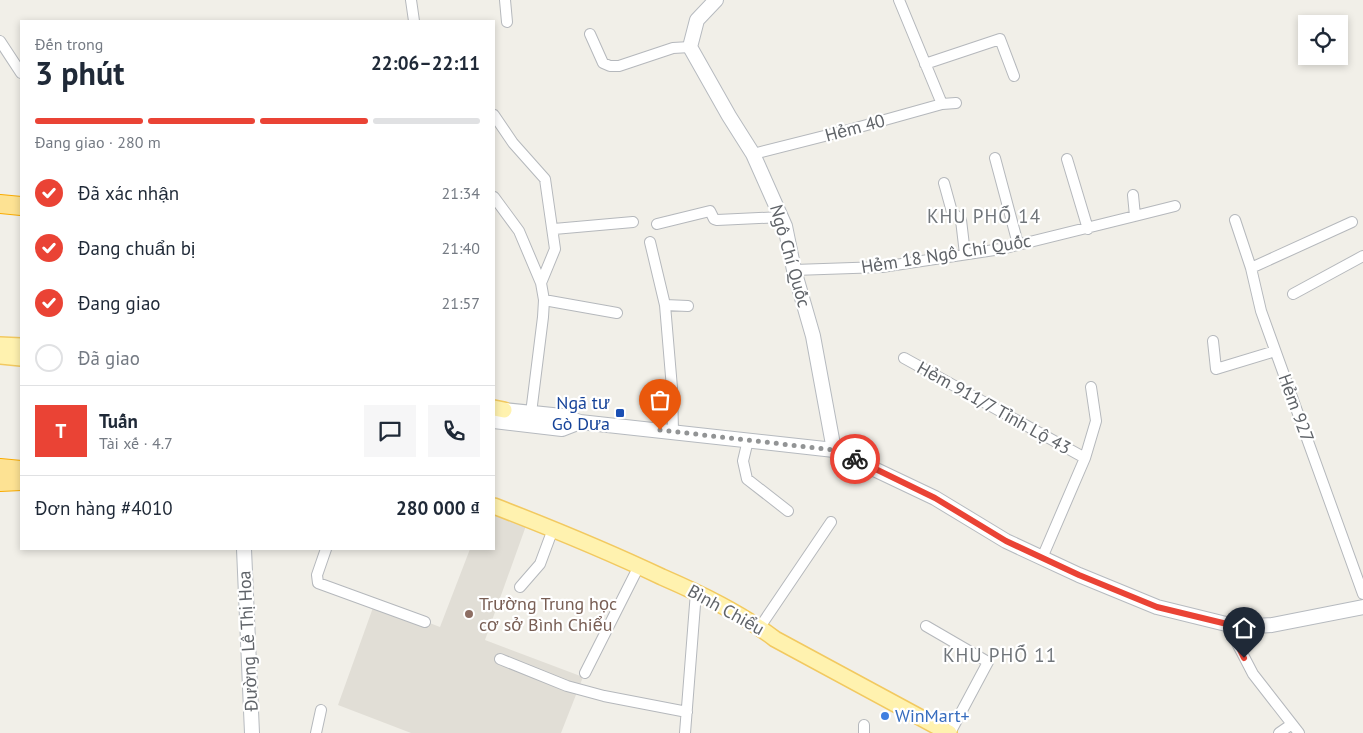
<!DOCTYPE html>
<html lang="vi">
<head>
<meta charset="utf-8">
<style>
	:root { --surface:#fff; --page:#f6f6f7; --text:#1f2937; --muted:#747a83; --line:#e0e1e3; --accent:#ea4335 }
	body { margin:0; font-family:"PT Sans",sans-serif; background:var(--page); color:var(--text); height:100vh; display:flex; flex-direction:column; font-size:19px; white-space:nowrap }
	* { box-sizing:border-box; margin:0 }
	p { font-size:16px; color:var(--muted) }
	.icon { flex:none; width:28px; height:28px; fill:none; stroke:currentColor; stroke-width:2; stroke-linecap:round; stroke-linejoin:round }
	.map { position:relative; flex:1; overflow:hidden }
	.panel { position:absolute; left:20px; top:20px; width:475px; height:530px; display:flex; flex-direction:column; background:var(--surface); border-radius:0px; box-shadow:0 2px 8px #0003 }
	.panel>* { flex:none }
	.fabs { position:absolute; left:1298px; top:15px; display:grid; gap:10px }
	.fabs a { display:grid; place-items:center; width:50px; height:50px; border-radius:0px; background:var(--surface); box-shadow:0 2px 8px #0003; font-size:25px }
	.pin { position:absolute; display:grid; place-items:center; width:42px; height:42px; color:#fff; margin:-51px -21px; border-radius:50% 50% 50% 0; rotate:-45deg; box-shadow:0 0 5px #0007 }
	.pin .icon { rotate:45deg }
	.courier { position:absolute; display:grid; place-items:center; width:50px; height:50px; margin:-25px; border:4px solid #ea4335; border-radius:50%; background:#fff; color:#222; box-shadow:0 1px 6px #0007 }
	.overview em { font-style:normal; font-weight:800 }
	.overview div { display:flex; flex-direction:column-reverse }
	.overview { display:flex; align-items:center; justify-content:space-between; height:85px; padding:0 15px }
	h1 { font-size:32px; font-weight:800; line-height:38px }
	.bar { display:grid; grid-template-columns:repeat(4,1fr); gap:8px 5px; align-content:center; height:60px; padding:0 15px }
	.bar i { height:6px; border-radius:4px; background:var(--line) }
	.bar .selected { background:var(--accent) }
	.bar p { grid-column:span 4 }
	.line { display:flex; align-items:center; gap:12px; padding:0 15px; border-top:1px solid var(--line) }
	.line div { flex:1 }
	.round { display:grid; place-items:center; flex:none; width:52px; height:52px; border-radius:0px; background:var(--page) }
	ol { padding:0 15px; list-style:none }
	li { display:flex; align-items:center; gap:15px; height:55px }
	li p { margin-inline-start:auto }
	li .icon { padding:5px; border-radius:50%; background:var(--accent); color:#fff; stroke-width:4 }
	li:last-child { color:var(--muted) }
	li i { width:28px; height:28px; border:2px solid var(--line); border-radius:50% }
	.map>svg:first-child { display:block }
	.education { fill:#e1ded6 }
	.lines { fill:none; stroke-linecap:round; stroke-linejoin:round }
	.street-casing { stroke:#b5b8bc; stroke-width:12 }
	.secondary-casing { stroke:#b6babf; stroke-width:16 }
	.primary-casing { stroke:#f2c960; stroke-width:18 }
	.highway-casing { stroke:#f9ab00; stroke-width:20 }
	.street { stroke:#fff; stroke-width:10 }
	.secondary { stroke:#fff; stroke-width:14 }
	.primary { stroke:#fff2af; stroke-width:15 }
	.highway { stroke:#fde293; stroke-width:18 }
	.done { stroke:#929495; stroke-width:5; stroke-dasharray:0 9 }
	.route { stroke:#ea4335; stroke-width:6 }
	.transit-dot { fill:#1a4fb4; stroke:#fff; stroke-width:2 }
	.education-dot { fill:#8d6e63; stroke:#fff; stroke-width:2 }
	.shop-dot { fill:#3f7fe0; stroke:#fff; stroke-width:2 }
	.labels { text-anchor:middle; stroke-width:4.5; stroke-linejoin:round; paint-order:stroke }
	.street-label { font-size:18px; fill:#5f6368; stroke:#fff }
	.transit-label { font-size:18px; fill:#164399; stroke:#fff; text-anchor:end }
	.education-label { font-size:18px; fill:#785e54; stroke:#fff; text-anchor:start }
	.shop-label { font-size:18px; fill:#366cbe; stroke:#fff; text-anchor:start }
	.neighbourhood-label { font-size:19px; letter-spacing:1px; fill:#70757a; stroke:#fff }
</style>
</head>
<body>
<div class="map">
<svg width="1363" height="733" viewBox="0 0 1363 733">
	<rect width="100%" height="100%" fill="#f1efe8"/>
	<path class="education" d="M494,508L527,523L485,640L583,677L561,733H411L338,705L375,602L440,627L470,549H494Z"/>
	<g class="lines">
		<g class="street-casing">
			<path id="street" d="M411,0L414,21
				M505,0L507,22
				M899,0L942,104
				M590,34L603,63L610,66H619L673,48L690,47
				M0,41L21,73
				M925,64L1000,39L1014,76
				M494,115L513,143L545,179L555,249L541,283
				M753,154L856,128L942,104L956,103
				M995,158L1018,244
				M1067,159L1088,229
				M944,183L952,212L961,220L965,254
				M494,197L519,231L541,283L544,300L543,317L531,413
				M1135,216L1175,206
				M1235,220L1251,268L1261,311L1363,594
				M657,224L710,211L714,219L717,220L781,217
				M554,229L633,222
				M650,242L665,305
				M1251,268L1352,222
				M794,270L882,267L1001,249L1135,216L1133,195
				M1293,294L1363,256
				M544,300L617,313
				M1213,341L1216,369L1275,351
				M904,358L1085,458
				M673,431L672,388L665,305L688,306
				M748,440L743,461L747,479L788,511
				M326,549L317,575L318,583L425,622
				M1042,558L1085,458L1096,421L1091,387
				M520,587L540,564L553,529
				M1227,624L1253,674L1299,733
				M926,626L988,662L950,733
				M760,627L831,522
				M500,659L567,686L604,696L687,712
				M585,673L639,566
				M316,733L321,710
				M685,733L696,592
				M864,733V725
				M1279,733L1292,724"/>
		</g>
		<g class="secondary-casing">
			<path id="secondary" d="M716,0L697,20L690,47L729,116L753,154L785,226L794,270L813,336L834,450
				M504,410L562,416L580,422L834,450L935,498L1006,541L1079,575L1157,607L1222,623L1240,627L1272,625L1363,607
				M494,421L562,429L580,422
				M244,549L252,733"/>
		</g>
		<g class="primary-casing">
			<path id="primary" d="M0,345L21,346
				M0,356L21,358
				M494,408L504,410
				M494,506C551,528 607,551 662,577C701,594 741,613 775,639L949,733"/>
		</g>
		<g class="highway-casing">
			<path id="highway" d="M0,204L21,206
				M0,468L21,470
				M0,482L21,481"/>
		</g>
		<use href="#street" class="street"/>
		<use href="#secondary" class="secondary"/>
		<use href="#primary" class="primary"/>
		<use href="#highway" class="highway"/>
	</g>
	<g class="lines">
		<path class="done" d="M660,430L834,450L855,459"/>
		<path class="route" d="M855,459L935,498L1006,541L1079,575L1157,607L1227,624L1244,658"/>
	</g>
	<rect class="transit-dot" x="615" y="408" width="10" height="10" rx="2.5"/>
	<circle class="education-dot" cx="469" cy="614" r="5"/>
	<circle class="shop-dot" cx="885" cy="716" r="5"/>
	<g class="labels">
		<g class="street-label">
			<text transform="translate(855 128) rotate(-15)" y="6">Hẻm 40</text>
			<text transform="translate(946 254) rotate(-9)" y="6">Hẻm 18 Ngô Chí Quốc</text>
			<text transform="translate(790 256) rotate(74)" y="6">Ngô Chí Quốc</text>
			<text transform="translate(994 408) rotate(29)" y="6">Hẻm 911/7 Tỉnh Lộ 43</text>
			<text transform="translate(1296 408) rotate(70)" y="6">Hẻm 927</text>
			<text transform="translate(726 610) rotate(29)" y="6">Bình Chiểu</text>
			<text transform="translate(248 641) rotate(-93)" y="6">Đường Lê Thị Hoa</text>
		</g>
		<g class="transit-label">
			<text x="610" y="409">Ngã tư<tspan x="610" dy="21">Gò Dưa</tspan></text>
		</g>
		<g class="education-label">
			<text x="479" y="610">Trường Trung học<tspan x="479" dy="21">cơ sở Bình Chiểu</tspan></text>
		</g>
		<g class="shop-label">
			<text x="895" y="722">WinMart+</text>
		</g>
		<g class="neighbourhood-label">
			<text x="984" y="223">KHU PHỐ 14</text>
			<text x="1000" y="662">KHU PHỐ 11</text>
		</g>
	</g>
</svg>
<div class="fabs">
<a><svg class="icon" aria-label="locate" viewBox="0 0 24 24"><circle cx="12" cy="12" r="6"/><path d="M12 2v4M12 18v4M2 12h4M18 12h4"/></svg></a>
</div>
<div class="pin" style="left:660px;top:430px;background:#ea580c"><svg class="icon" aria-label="bag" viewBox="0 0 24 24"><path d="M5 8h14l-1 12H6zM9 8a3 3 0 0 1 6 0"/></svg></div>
<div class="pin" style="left:1244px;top:658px;background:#1f2937"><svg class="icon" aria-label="home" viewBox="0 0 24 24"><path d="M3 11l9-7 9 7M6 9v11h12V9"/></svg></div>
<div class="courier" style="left:855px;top:459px"><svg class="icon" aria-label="bike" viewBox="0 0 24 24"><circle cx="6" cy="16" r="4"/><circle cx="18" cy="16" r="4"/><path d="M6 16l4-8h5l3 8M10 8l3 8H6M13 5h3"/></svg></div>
<section class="panel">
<div class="overview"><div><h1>3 phút</h1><p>Đến trong</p></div><em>22:06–22:11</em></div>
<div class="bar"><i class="selected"></i><i class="selected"></i><i class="selected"></i><i></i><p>Đang giao · 280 m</p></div>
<ol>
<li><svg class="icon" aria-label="check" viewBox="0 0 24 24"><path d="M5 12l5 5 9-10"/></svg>Đã xác nhận<p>21:34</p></li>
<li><svg class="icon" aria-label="check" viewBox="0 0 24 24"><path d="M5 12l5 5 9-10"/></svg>Đang chuẩn bị<p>21:40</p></li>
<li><svg class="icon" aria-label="check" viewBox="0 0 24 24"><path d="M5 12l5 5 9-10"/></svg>Đang giao<p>21:57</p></li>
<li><i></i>Đã giao</li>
</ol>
<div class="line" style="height:90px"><b class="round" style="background:var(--accent);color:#fff">T</b><div><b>Tuấn</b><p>Tài xế · 4.7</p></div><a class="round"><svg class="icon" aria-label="chat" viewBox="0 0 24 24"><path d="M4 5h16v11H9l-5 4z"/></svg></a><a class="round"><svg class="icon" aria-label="phone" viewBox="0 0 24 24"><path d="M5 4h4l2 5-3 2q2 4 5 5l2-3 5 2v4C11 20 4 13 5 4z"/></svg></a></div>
<div class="line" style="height:65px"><div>Đơn hàng #4010</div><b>280 000 ₫</b></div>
</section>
</div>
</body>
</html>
